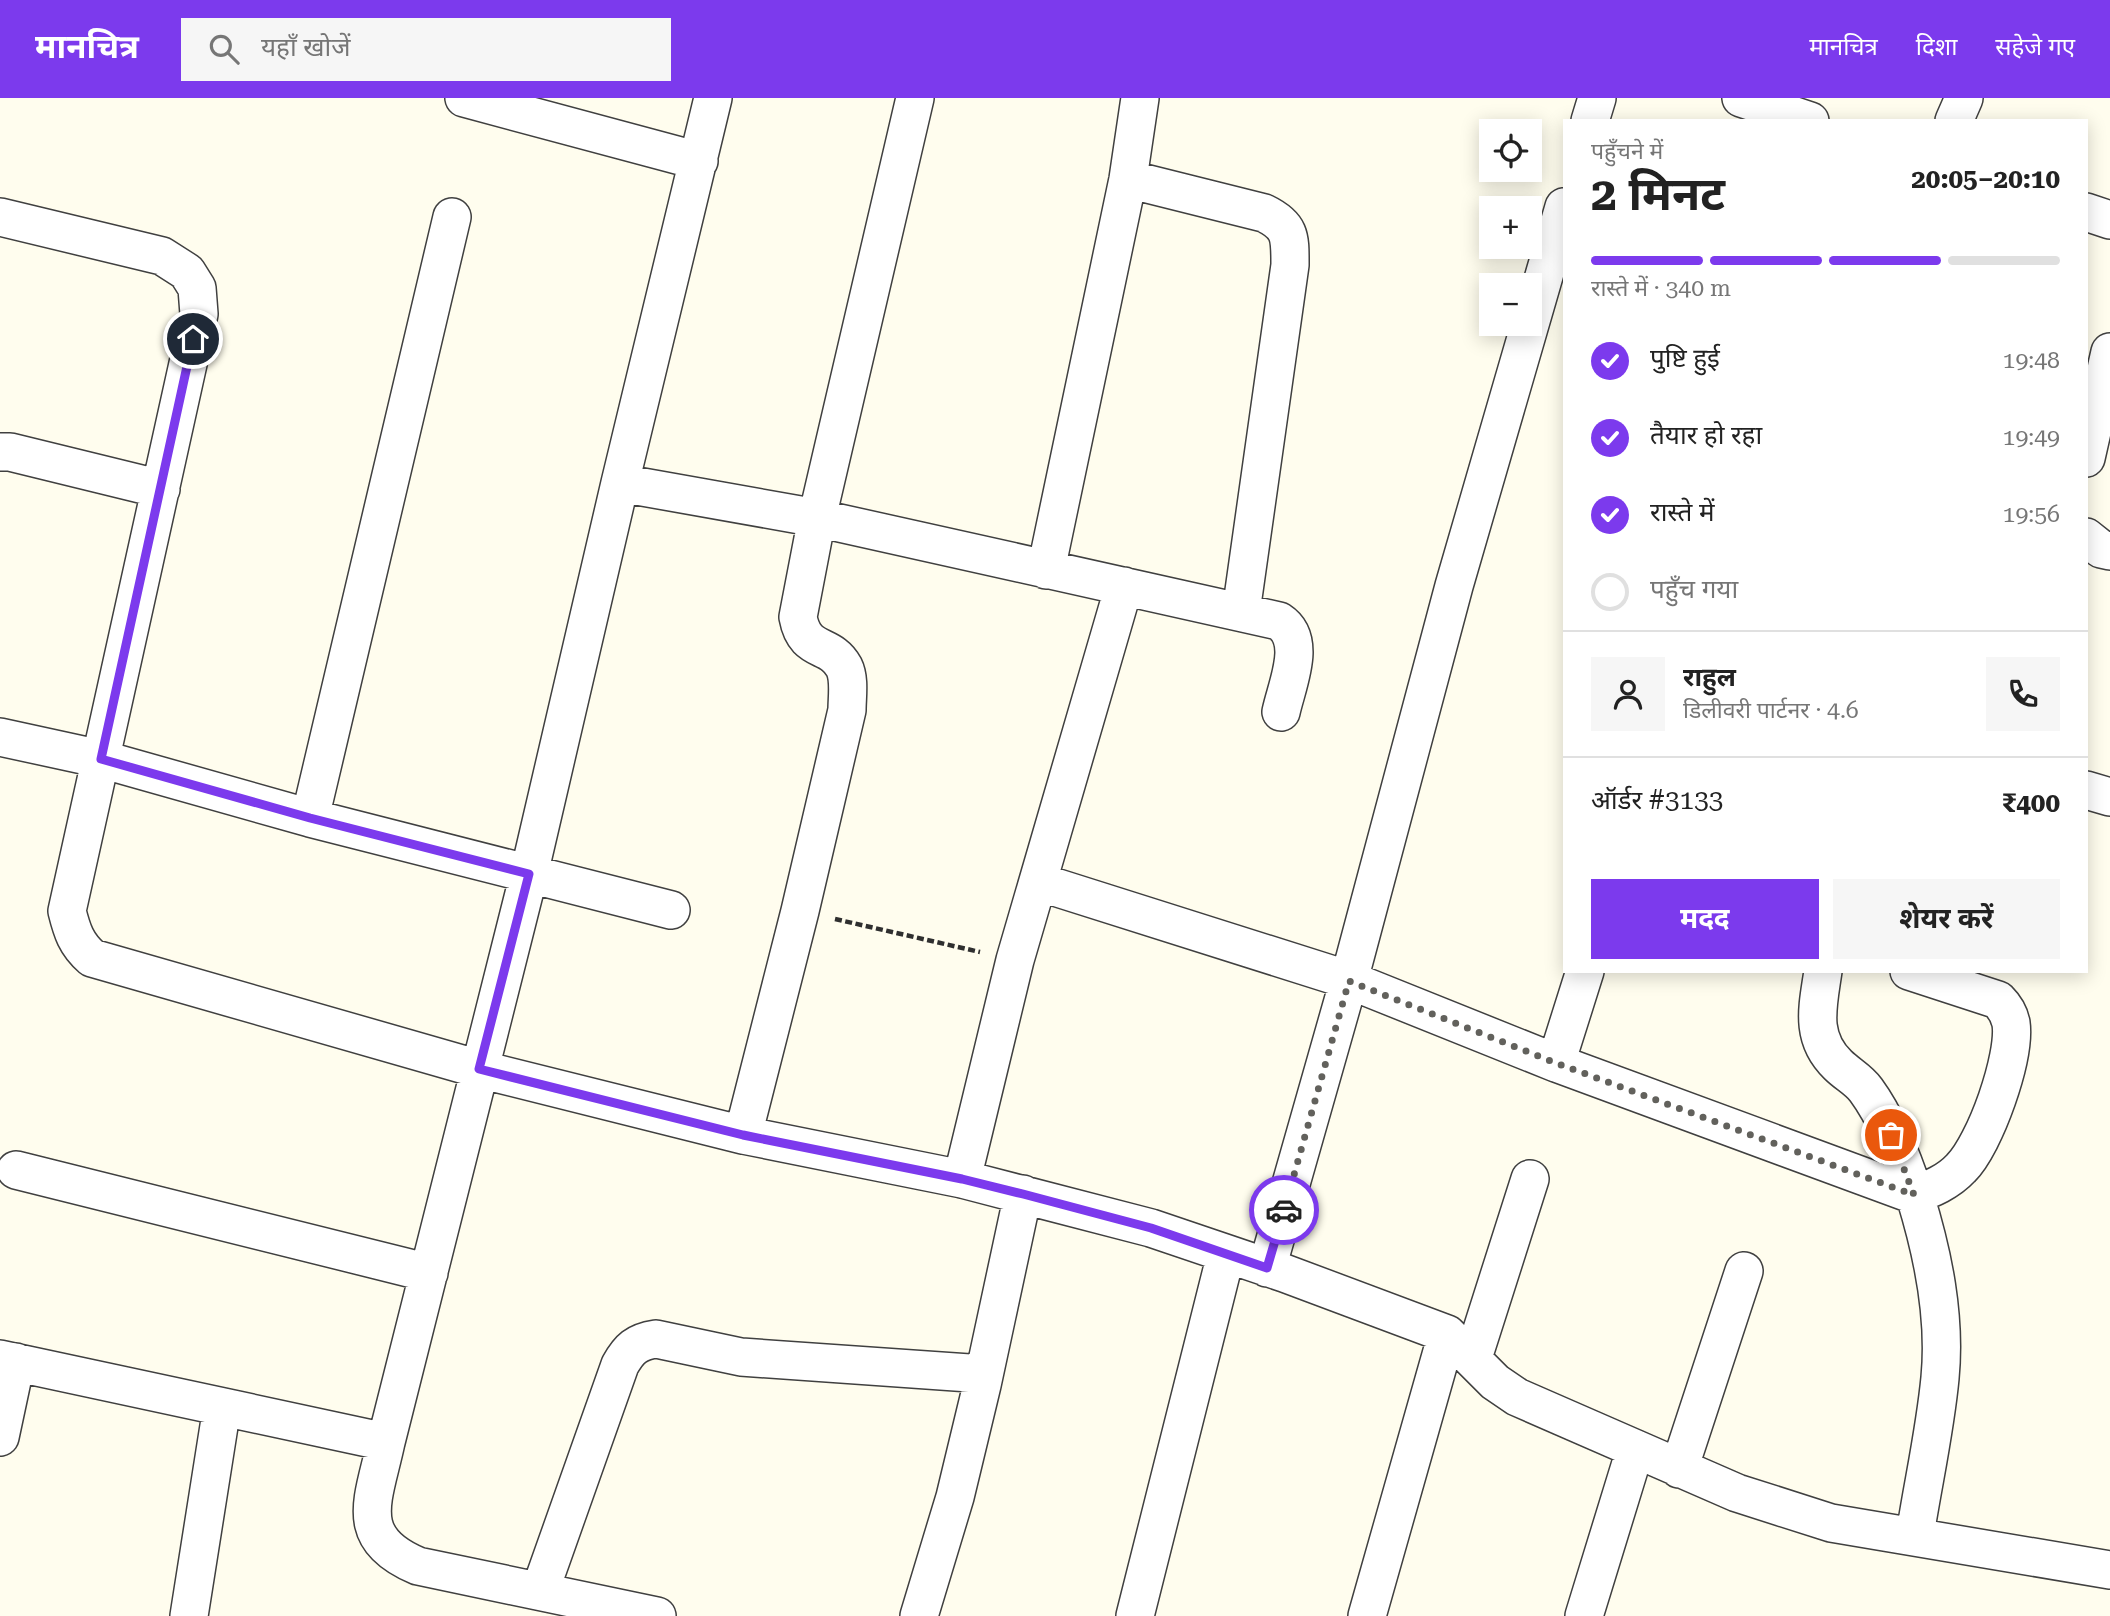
<!DOCTYPE html>
<html lang="hi">
<head>
<meta charset="utf-8">
<style>
	:root { --surface:#fff; --page:#f6f6f6; --text:#222; --muted:#767676; --line:#e0e0e0; --accent:#7c3aed }
	body { margin:0; font-family:"Roboto Serif","Noto Sans Devanagari",serif; background:var(--page); color:var(--text); height:100vh; display:flex; flex-direction:column; font-size:26px; white-space:nowrap }
	* { box-sizing:border-box; margin:0 }
	p { font-size:23px; color:var(--muted) }
	.icon { flex:none; width:38px; height:38px; fill:none; stroke:currentColor; stroke-width:2; stroke-linecap:round; stroke-linejoin:round }
	.map { position:relative; flex:1; overflow:hidden }
	.panel { position:absolute; left:1563px; top:21px; width:525px; height:854px; display:flex; flex-direction:column; background:var(--surface); border-radius:0px; box-shadow:0 4px 18px #0003 }
	.panel>* { flex:none }
	.buttons { position:absolute; left:1479px; top:21px; display:grid; gap:14px }
	.buttons a { display:grid; place-items:center; width:63px; height:63px; border-radius:0px; background:var(--surface); box-shadow:0 4px 18px #0003; font-size:35px }
	.pin { position:absolute; display:grid; place-items:center; width:60px; height:60px; color:#fff; margin:-30px; border:4px solid #fff; border-radius:50%; box-shadow:0 2px 7px #0007 }
	.courier { position:absolute; display:grid; place-items:center; width:70px; height:70px; margin:-35px; border:5px solid #7c3aed; border-radius:50%; background:#fff; color:#222; box-shadow:0 2px 9px #0007 }
	.summary em { font-style:normal; font-weight:700 }
	.summary div { display:flex; flex-direction:column-reverse }
	.summary { display:flex; align-items:center; justify-content:space-between; height:119px; padding:0 28px }
	h1 { font-size:46px; font-weight:700; line-height:52px }
	.bar { display:grid; grid-template-columns:repeat(4,1fr); gap:10px 7px; align-content:center; height:84px; padding:0 28px }
	.bar i { height:9px; border-radius:5px; background:var(--line) }
	.bar .active { background:var(--accent) }
	.bar p { grid-column:span 4 }
	.line { display:flex; align-items:center; gap:18px; padding:0 28px; border-top:2px solid var(--line) }
	.line div { flex:1 }
	.round { display:grid; place-items:center; flex:none; width:74px; height:74px; border-radius:0px; background:var(--page) }
	ol { padding:0 28px; list-style:none }
	li { display:flex; align-items:center; gap:21px; height:77px }
	li p { margin-inline-start:auto }
	li .icon { padding:7px; border-radius:50%; background:var(--accent); color:#fff; stroke-width:4 }
	li:last-child { color:var(--muted) }
	li i { width:38px; height:38px; border:4px solid var(--line); border-radius:50% }
	.cta { display:flex; gap:14px; margin-top:auto; padding:14px 28px }
	.cta a { flex:1; height:80px; border-radius:0px; background:var(--accent); color:#fff; font-size:28px; font-weight:700; line-height:80px; text-align:center }
	.cta a+a { background:var(--page); color:var(--text) }
	header { display:flex; align-items:center; gap:42px; box-sizing:border-box; height:98px; padding:0 35px; background:var(--accent); color:#fff }
	header strong { font-size:33px }
	nav { display:flex; gap:38px; margin-inline-start:auto; font-size:24px }
	.search { width:490px; height:63px; background:var(--page); display:flex; align-items:center; gap:18px; box-sizing:border-box; padding:0 24px; border-radius:0px; color:var(--muted); font-size:26px }
	.map>svg:first-child { display:block }
	.lines { fill:none; stroke-linecap:round; stroke-linejoin:round }
	.minor-casing { stroke:#404040; stroke-width:40 }
	.path { stroke:#2f2f2f; stroke-width:4.5; stroke-dasharray:7 3.5; stroke-linecap:butt }
	.minor { stroke:#fff; stroke-width:37 }
	.done { stroke:#62615c; stroke-width:7; stroke-dasharray:0 12.6 }
	.route { stroke:#7c3aed; stroke-width:9 }
</style>
</head>
<body>
<header>
<strong>मानचित्र</strong>
<div class="search"><svg class="icon" aria-label="search" viewBox="0 0 24 24"><circle cx="10" cy="10" r="6"/><path d="M15 15l6 6"/></svg>यहाँ खोजें</div>
<nav><a>मानचित्र</a><a>दिशा</a><a>सहेजे गए</a></nav>
</header>
<div class="map">
<svg width="2110" height="1518" viewBox="0 0 2110 1518">
	<rect width="100%" height="100%" fill="#fffdee"/>
	<g class="lines">
		<g class="minor-casing">
			<path id="minor" d="M464,0L699,63
				M1741,0L1810,23
				M1590,23L1597,0
				M1954,23L1964,0
				M1128,81L1264,115C1291,128 1290,139 1290,167L1241,514
				M2086,114L2110,122
				M0,119L162,158L187,174L197,190L199,216L67,813C72,833 76,846 92,860L479,971L743,1037L962,1081L1151,1130L1284,1175L1447,1236L1367,1518
				M0,354H10L161,391
				M2086,360L2110,254
				M620,385L817,420L1279,523C1308,542 1287,586 1281,614
				M2086,439L2101,451L2110,453
				M1046,472L1128,81L1140,0
				M0,639L101,661L310,720L671,812
				M2086,692L2110,699
				M310,720L452,119
				M1039,784L1349,882L1556,965L1914,1097C1931,1091 1948,1084 1961,1070C1985,1046 2016,959 2011,925C2009,915 2005,909 1998,902L1909,873
				M1823,873C1818,908 1809,939 1838,967C1847,976 1859,982 1866,992C1888,1022 1903,1061 1915,1098C1933,1156 1946,1218 1940,1280C1935,1333 1923,1385 1915,1437
				M1556,965L1585,873
				M743,1037L800,813L847,612C847,599 850,581 844,569C830,543 805,557 798,519L817,420L915,0
				M16,1072L429,1175
				M962,1081L1015,862L1124,488
				M1267,1170L1349,882L1454,488L1564,109
				M1447,1236L1495,1284L1517,1299L1737,1395L1831,1425L2110,1472
				M1473,1260L1530,1081
				M0,1261L386,1344L529,776L620,385L713,0
				M0,1339L16,1264
				M386,1344C374,1401 351,1440 418,1468L657,1518
				M1679,1371L1744,1173
				M540,1493L620,1267C629,1251 636,1244 656,1241L741,1259L984,1276
				M189,1518L222,1309
				M919,1518L955,1399L982,1287L1023,1096
				M1135,1518L1226,1156
				M1584,1518L1635,1352"/>
		</g>
		<path class="path" d="M835,821L980,854"/>
		<use href="#minor" class="minor"/>
	</g>
	<g class="lines">
		<path class="done" d="M1284,1112L1349,883L1556,965L1914,1097L1891,1037"/>
		<path class="route" d="M193,241L101,661L310,720L529,776L479,971L743,1037L962,1081L1023,1096L1151,1130L1267,1170L1284,1112"/>
	</g>
</svg>
<div class="buttons">
<a><svg class="icon" aria-label="locate" viewBox="0 0 24 24"><circle cx="12" cy="12" r="6"/><path d="M12 2v4M12 18v4M2 12h4M18 12h4"/></svg></a>
<a>+</a>
<a>−</a>
</div>
<div class="pin" style="left:1891px;top:1037px;background:#ea580c"><svg class="icon" aria-label="bag" viewBox="0 0 24 24"><path d="M5 8h14l-1 12H6zM9 8a3 3 0 0 1 6 0"/></svg></div>
<div class="pin" style="left:193px;top:241px;background:#1f2937"><svg class="icon" aria-label="home" viewBox="0 0 24 24"><path d="M3 11l9-7 9 7M6 9v11h12V9"/></svg></div>
<div class="courier" style="left:1284px;top:1112px"><svg class="icon" aria-label="car" viewBox="0 0 24 24"><path d="M5 17H2v-5l4-1 3-4h7l3 4 3 1v5h-3M9 17h6M6 11h13"/><circle cx="7" cy="17" r="2"/><circle cx="17" cy="17" r="2"/></svg></div>
<section class="panel">
<div class="summary"><div><h1>2 मिनट</h1><p>पहुँचने में</p></div><em>20:05–20:10</em></div>
<div class="bar"><i class="active"></i><i class="active"></i><i class="active"></i><i></i><p>रास्ते में · 340 m</p></div>
<ol>
<li><svg class="icon" aria-label="check" viewBox="0 0 24 24"><path d="M5 12l5 5 9-10"/></svg>पुष्टि हुई<p>19:48</p></li>
<li><svg class="icon" aria-label="check" viewBox="0 0 24 24"><path d="M5 12l5 5 9-10"/></svg>तैयार हो रहा<p>19:49</p></li>
<li><svg class="icon" aria-label="check" viewBox="0 0 24 24"><path d="M5 12l5 5 9-10"/></svg>रास्ते में<p>19:56</p></li>
<li><i></i>पहुँच गया</li>
</ol>
<div class="line" style="height:126px"><a class="round"><svg class="icon" aria-label="person" viewBox="0 0 24 24"><circle cx="12" cy="8" r="4"/><path d="M4 21q1-7 8-7t8 7"/></svg></a><div><b>राहुल</b><p>डिलीवरी पार्टनर · 4.6</p></div><a class="round"><svg class="icon" aria-label="phone" viewBox="0 0 24 24"><path d="M5 4h4l2 5-3 2q2 4 5 5l2-3 5 2v4C11 20 4 13 5 4z"/></svg></a></div>
<div class="line" style="height:91px"><div>ऑर्डर #3133</div><b>₹400</b></div>
<div class="cta"><a>मदद</a><a>शेयर करें</a></div>
</section>
</div>
</body>
</html>
